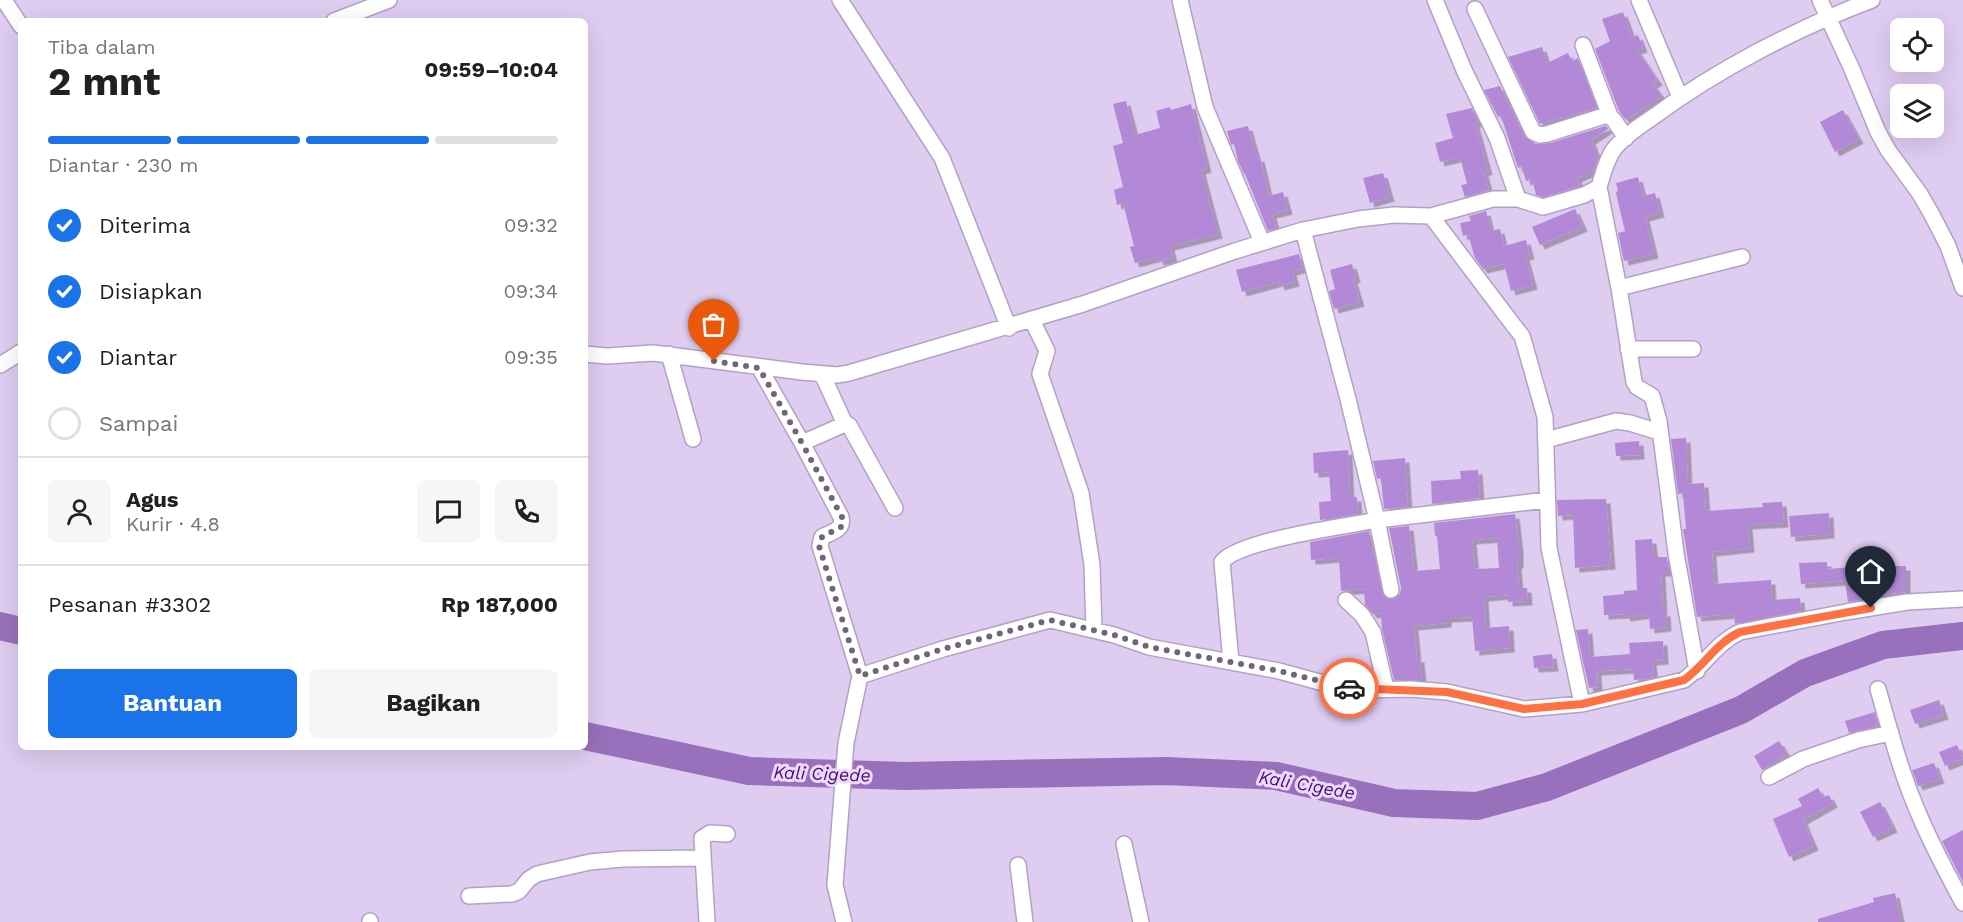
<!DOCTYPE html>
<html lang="id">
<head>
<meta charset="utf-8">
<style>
	:root { --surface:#fff; --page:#f6f6f6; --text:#202124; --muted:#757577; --line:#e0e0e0; --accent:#1a73e8 }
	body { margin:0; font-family:"Work Sans",sans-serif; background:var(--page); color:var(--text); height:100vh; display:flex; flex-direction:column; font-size:22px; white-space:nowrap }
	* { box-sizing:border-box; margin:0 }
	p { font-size:20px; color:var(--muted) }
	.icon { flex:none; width:33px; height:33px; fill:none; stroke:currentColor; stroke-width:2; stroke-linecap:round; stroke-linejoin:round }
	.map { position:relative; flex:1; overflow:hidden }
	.drawer { position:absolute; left:18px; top:18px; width:570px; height:732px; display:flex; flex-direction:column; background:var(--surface); border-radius:9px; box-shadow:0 6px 24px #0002 }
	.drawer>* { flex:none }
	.buttons { position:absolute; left:1890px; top:18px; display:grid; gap:12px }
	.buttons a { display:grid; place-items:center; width:54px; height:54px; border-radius:9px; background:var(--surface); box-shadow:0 6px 24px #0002; font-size:30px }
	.pin { position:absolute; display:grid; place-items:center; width:51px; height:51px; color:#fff; margin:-62px -26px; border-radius:50% 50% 50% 0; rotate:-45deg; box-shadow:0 0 6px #0007 }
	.pin .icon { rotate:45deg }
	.courier { position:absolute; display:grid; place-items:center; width:60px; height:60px; margin:-30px; border:4px solid #ff7043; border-radius:50%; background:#fff; color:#222; box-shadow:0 2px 8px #0007 }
	.summary em { font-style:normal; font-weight:700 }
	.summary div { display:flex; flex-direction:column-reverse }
	.summary { display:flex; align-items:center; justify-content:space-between; height:102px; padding:0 30px }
	h1 { font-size:39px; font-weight:700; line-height:45px }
	.bar { display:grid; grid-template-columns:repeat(4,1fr); gap:9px 6px; align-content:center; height:72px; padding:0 30px }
	.bar i { height:8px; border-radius:4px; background:var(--line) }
	.bar .selected { background:var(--accent) }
	.bar p { grid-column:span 4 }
	.line { display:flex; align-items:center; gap:15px; padding:0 30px; border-top:2px solid var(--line) }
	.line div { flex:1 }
	.round { display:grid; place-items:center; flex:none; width:63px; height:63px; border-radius:9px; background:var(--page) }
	ol { padding:0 30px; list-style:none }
	li { display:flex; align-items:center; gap:18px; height:66px }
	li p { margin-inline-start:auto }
	li .icon { padding:6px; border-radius:50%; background:var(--accent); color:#fff; stroke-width:4 }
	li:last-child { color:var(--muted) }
	li i { width:33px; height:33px; border:3px solid var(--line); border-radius:50% }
	.action { display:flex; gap:12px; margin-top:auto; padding:12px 30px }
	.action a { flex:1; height:69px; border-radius:9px; background:var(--accent); color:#fff; font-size:24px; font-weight:700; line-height:69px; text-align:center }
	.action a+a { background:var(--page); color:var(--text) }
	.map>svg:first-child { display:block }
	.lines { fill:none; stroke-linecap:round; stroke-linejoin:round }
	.river { stroke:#9970bb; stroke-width:28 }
	.building { fill:#b389d7; fill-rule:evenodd; filter:url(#shadow) }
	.minor-casing { stroke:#b3a1c5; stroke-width:18 }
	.minor { stroke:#fff; stroke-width:15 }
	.done { stroke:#70657b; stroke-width:6; stroke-dasharray:0 10.8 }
	.route { stroke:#ff7043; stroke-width:8 }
	.labels { text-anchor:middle; stroke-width:6; stroke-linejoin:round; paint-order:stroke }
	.water-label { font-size:18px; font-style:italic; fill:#4a0e6d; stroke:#ecd9fe }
</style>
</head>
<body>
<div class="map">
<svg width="1963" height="922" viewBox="0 0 1963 922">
	<defs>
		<filter id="shadow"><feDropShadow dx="4.5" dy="4.5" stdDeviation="0" flood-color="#0004"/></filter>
	</defs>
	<rect width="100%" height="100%" fill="#dfccf1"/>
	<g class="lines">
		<path class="river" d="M0,626L21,631
			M585,736L749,771L905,776L1166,771L1276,776L1394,803L1477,806L1547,787L1741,710L1805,673L1883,645L1963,636"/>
	</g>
	<path class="building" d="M1623,12L1632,37L1638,35L1643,48L1637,50L1658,81L1653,84L1662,96L1626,120L1619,111L1595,49L1610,41L1602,19Z
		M1542,47L1547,63L1568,53L1572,61L1578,58L1597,108L1540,124L1508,57Z
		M1500,86L1524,136L1536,144L1550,143L1605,126L1607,127L1608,129L1591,140L1598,158L1593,171L1577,178L1580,186L1543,197L1536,195L1532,179L1526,181L1522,166L1518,168L1501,116L1498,117L1484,90Z
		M1126,101L1135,135L1160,128L1156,111L1170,107L1171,110L1191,104L1207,168L1201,170L1218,234L1170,246L1173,258L1159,261L1158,257L1135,263L1130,247L1134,246L1123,203L1117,205L1114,190L1123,187L1113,146L1123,143L1113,104Z
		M1472,108L1478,122L1475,123L1488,170L1484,172L1489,190L1465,197L1461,185L1467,184L1460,157L1440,162L1435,143L1453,138L1446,114Z
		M1843,110L1859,139L1835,152L1820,122Z
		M1248,126L1257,158L1260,157L1269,196L1283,192L1288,210L1272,214L1276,228L1268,231L1245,174H1244L1238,161L1234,144L1231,145L1227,131Z
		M1383,173L1390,197L1370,203L1363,178Z
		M1638,177L1643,196L1655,193L1660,213L1645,217L1654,254L1624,261L1618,233L1625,231L1618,202L1616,192L1618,191L1616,183Z
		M1575,209L1583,227L1540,245L1532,227Z
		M1486,211L1491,231L1500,229L1504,246L1526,240L1530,255L1525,256L1533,285L1511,291L1504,264L1483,269L1475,258L1468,234L1463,236L1460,223L1471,221L1469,216Z
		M1299,254L1303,268L1292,271L1295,282L1280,286L1279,282L1242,292L1236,270Z
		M1352,264L1356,278L1353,279L1360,302L1334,309L1329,291L1335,289L1330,270Z
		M1686,438L1688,484L1704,483L1706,511L1763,507L1762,503L1782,502L1784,523L1748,525L1750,548L1712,552L1714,584L1771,580L1772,600L1800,598L1801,611L1735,624L1734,614L1697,617L1683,529H1686L1683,493L1678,494L1671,439Z
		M1639,441L1640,455L1616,456L1615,443Z
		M1348,450L1350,497H1357L1358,514L1320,520L1319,502L1331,501L1329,472L1314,473L1313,453Z
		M1405,458L1408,507L1384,509L1381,478L1377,479L1373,461Z
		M1478,470L1480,498L1432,504L1431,481L1461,479L1460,471Z
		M1606,499L1611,565L1575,568L1573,515L1558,516L1557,500Z
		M1829,513L1830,534L1791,537L1789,516Z
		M1515,514L1519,547V564H1517L1519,588H1527L1528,601L1508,602V595L1484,597L1486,628L1509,626L1510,648L1475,651L1472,617L1447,618V623L1414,626L1417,658H1420L1422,680H1394L1382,629L1381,613L1373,614L1365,605L1364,589L1341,591L1339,558L1311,560L1310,542L1369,531L1382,592L1387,599H1393L1400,594L1401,588L1389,528L1409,526L1414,571L1440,569L1437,536H1435L1434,523ZM1497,538L1499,568L1475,569L1472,540Z
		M1652,539L1654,557H1667L1669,572H1661L1663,612H1666L1667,627L1650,629L1649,614L1626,617L1625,614L1604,615L1603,596L1624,594V591L1637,590L1635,540Z
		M1827,562V569L1865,566H1906V592L1870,596V598L1848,602L1845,581L1801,584L1799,563Z
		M1588,629L1590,657L1630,654L1629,643L1663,641L1664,660L1652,661L1654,677L1646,679L1634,680L1633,669L1597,671L1598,687L1589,688L1576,630Z
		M1552,654L1554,667L1534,668L1533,656Z
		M1939,700L1944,715L1915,724L1910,710Z
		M1875,712L1878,726L1849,733L1845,721Z
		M1779,741L1787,754L1762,770L1754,756Z
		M1957,745L1963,759L1945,766L1939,752Z
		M1934,763L1940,779L1918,786L1912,770Z
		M1818,788L1823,797L1829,795L1833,803L1803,820L1814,846L1789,857L1773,819L1802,806L1798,799Z
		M1880,802L1893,828L1873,837L1860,812Z
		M1963,830V882L1942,841Z
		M1895,893L1901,922H1818V919L1874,902L1873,898Z"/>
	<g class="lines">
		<g class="minor-casing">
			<path id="minor" d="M4,0L21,26
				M840,0L942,158L1009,328
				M1180,0L1205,107L1262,242
				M1435,0L1464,70L1497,138L1518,199
				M1639,0L1680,97
				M1820,0L1851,67L1878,132L1888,150L1920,194L1932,215L1948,246L1963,288
				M1475,9L1533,132L1540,135L1547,134L1607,115L1614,120L1626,138
				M334,21L389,0
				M1583,45L1610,116
				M1599,187L1619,288L1634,382L1637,387L1652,396L1659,421L1676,553L1697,671
				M1431,216L1511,322L1522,336L1525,346L1545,417L1549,548L1582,704
				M1303,230L1348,399L1377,520L1547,500
				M1619,288L1742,257
				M1032,320L1047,351L1040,374L1081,493L1092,565L1094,630
				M1628,349H1693
				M585,354L607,356L653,353L802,372L837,375L849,373L1083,304L1235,251L1303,230L1358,219L1394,215L1431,216L1493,199H1518L1543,207L1584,195L1599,187C1603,174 1606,160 1614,149C1624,136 1640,126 1653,117C1718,69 1797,28 1872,0
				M669,354L693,439
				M0,365L21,352
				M759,367L802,443L841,517C844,530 832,532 822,537L820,546L860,676L846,743L835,885L844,922
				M822,374L845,424
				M1546,440L1616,421L1630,423L1659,432
				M802,443L845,424L849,425L895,508
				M1346,600L1362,615L1373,632L1386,689
				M1231,662L1222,562C1239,540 1347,526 1377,520L1391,590
				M860,676L943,649L1050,620L1114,635L1149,647L1279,671L1338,687L1356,690L1411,689L1447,692L1524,709L1582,704L1684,680C1705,665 1716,643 1740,632L1846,612L1907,602L1963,599
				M1878,689C1890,731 1901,773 1918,812C1931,844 1947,873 1963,903
				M1769,777L1803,759L1858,740L1891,733
				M1124,844L1141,922
				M1018,865L1025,922
				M469,896L512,894L519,891L529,879L537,874L590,862L623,859L703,858
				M370,921V922
				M707,922L702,838L710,833L727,834"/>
		</g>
		<use href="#minor" class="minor"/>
	</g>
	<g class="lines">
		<path class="done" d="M714,361L759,368L802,443L842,517L843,523L841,527L822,537L819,546L860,676L943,649L1050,620L1114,635L1149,647L1279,671L1349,688"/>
		<path class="route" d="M1349,688L1447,692L1524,709L1582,704L1684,680C1705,665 1716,643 1740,632L1871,608"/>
	</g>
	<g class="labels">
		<g class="water-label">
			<text transform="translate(822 774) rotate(2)" y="6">Kali Cigede</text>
			<text transform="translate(1307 785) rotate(10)" y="6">Kali Cigede</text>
		</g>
	</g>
</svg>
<div class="buttons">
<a><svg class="icon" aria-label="locate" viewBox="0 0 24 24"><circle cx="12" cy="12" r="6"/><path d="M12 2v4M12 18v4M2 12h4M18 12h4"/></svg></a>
<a><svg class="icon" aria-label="layers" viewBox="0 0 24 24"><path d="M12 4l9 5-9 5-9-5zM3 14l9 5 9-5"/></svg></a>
</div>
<div class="pin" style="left:714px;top:361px;background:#ea580c"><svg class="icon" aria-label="bag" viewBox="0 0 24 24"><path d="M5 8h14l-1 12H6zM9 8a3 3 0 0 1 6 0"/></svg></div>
<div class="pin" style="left:1871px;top:608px;background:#1f2937"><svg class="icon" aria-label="home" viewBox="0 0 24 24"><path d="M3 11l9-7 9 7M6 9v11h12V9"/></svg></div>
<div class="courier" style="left:1349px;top:688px"><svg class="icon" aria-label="car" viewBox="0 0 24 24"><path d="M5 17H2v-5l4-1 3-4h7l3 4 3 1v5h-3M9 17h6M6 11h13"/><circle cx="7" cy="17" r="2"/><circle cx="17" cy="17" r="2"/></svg></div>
<section class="drawer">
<div class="summary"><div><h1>2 mnt</h1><p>Tiba dalam</p></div><em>09:59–10:04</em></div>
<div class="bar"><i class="selected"></i><i class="selected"></i><i class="selected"></i><i></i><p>Diantar · 230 m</p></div>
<ol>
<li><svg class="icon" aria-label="check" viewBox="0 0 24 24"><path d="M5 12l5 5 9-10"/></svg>Diterima<p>09:32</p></li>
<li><svg class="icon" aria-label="check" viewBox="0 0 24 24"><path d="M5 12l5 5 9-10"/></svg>Disiapkan<p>09:34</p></li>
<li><svg class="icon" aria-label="check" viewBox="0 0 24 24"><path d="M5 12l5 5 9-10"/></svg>Diantar<p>09:35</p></li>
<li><i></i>Sampai</li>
</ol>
<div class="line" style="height:108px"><a class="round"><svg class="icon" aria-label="person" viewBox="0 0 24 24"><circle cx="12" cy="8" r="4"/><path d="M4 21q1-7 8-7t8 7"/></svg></a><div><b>Agus</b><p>Kurir · 4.8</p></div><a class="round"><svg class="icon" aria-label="chat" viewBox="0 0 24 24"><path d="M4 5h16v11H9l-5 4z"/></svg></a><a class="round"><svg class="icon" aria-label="phone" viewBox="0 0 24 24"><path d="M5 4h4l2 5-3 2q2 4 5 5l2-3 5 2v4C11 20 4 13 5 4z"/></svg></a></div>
<div class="line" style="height:78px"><div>Pesanan #3302</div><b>Rp 187,000</b></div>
<div class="action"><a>Bantuan</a><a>Bagikan</a></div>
</section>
</div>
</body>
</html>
